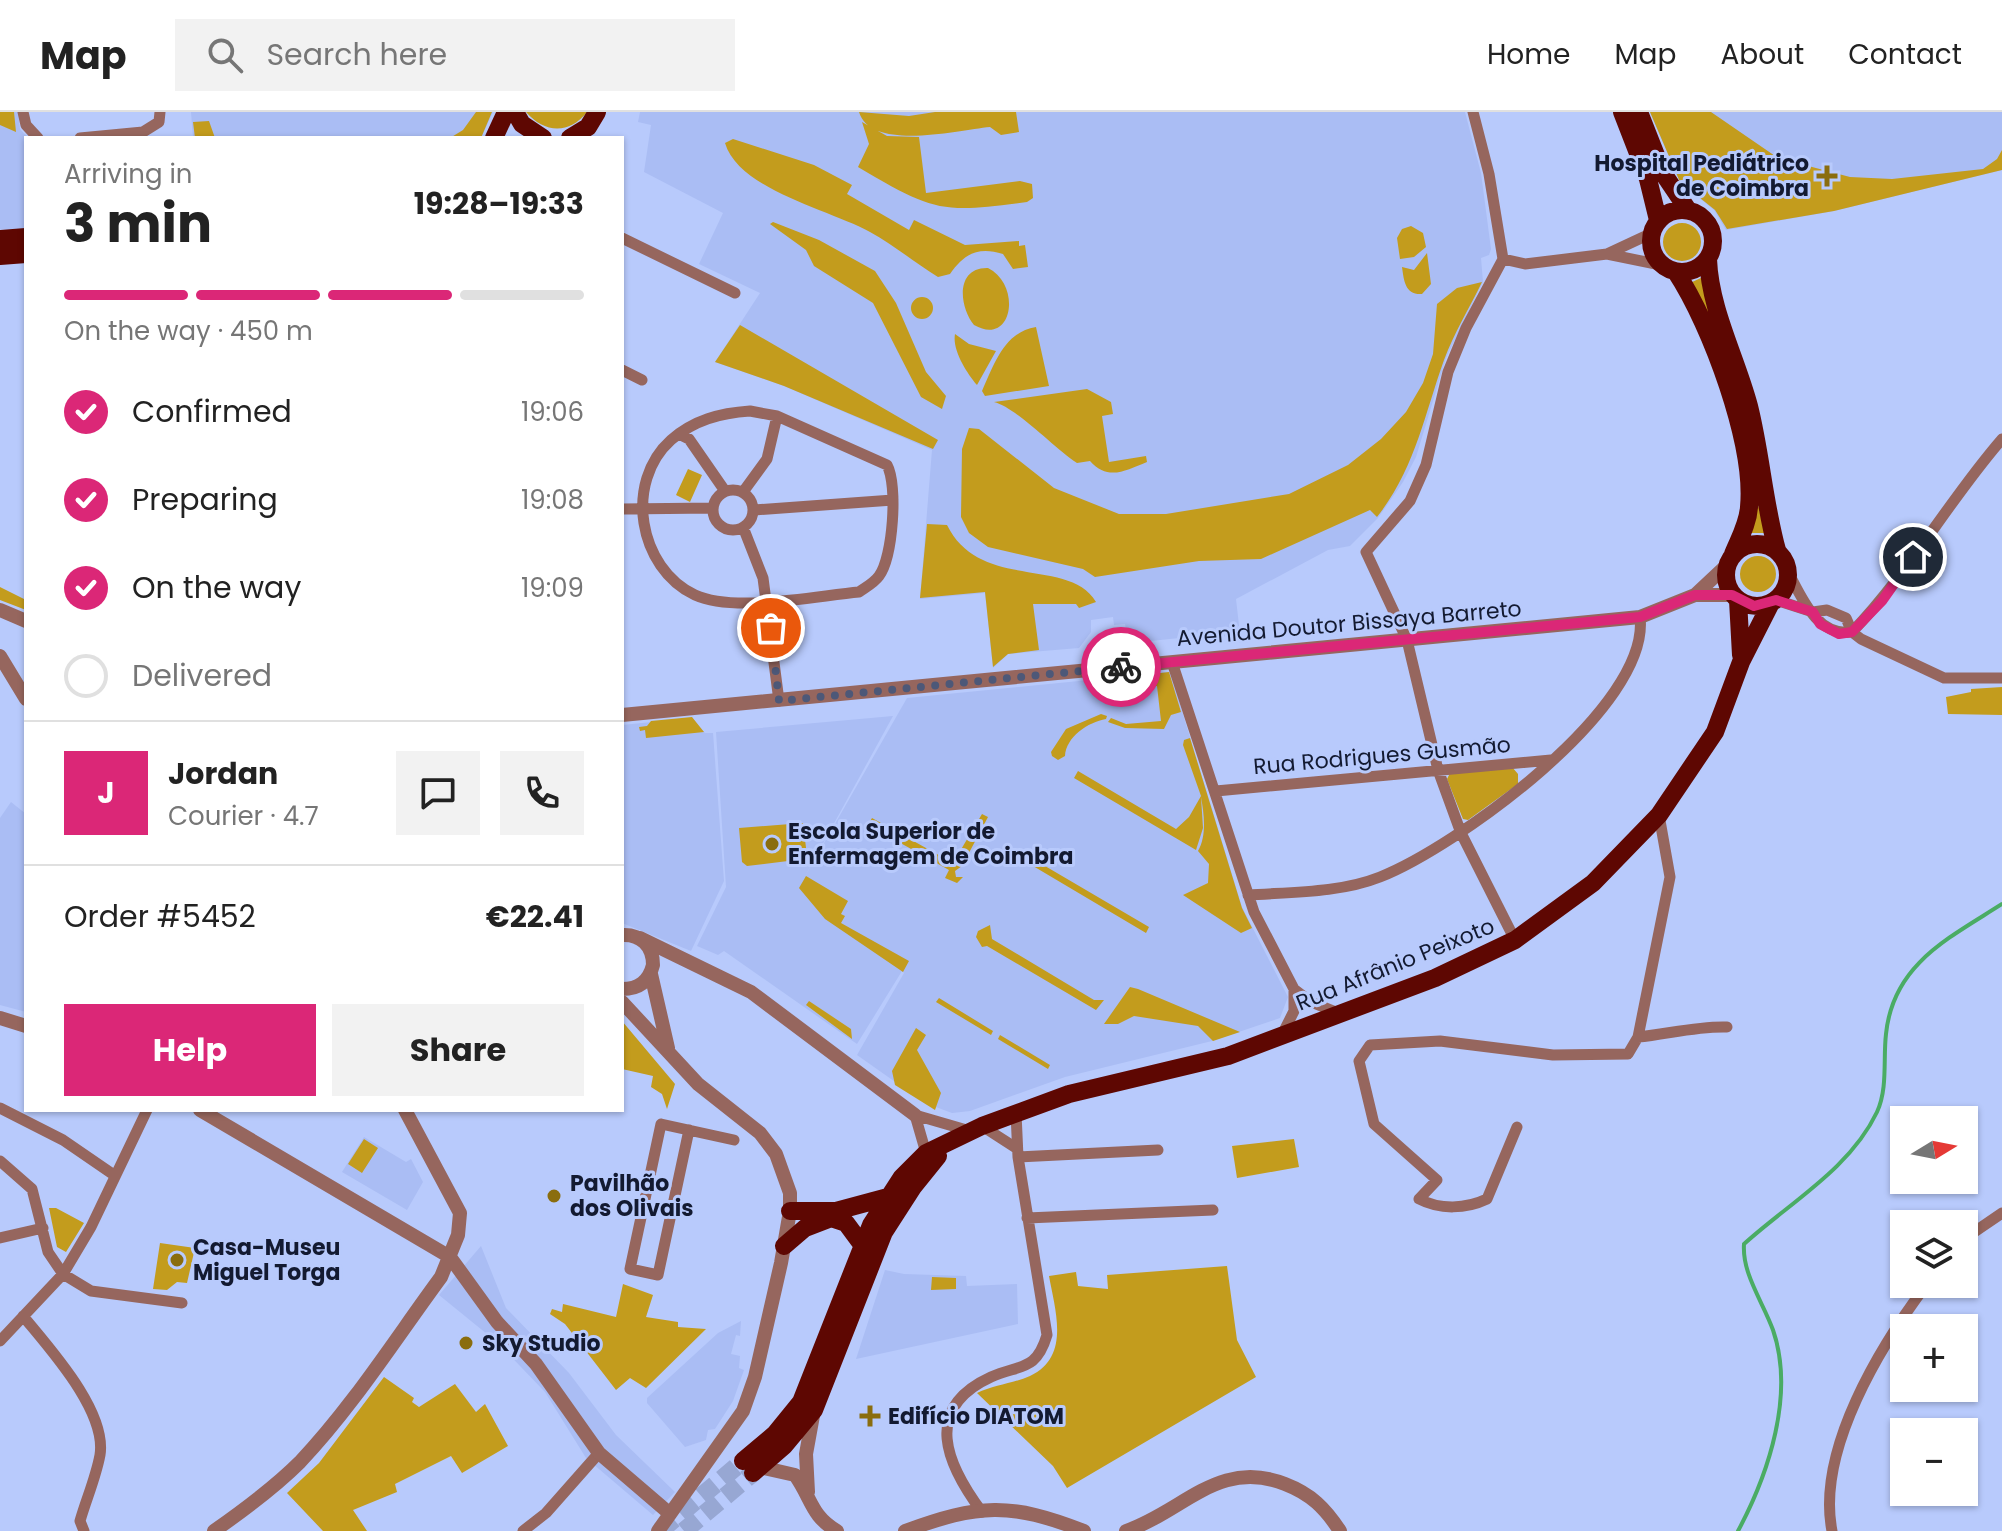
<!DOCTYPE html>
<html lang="en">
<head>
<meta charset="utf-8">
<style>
	:root { --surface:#fff; --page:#f2f2f2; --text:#222; --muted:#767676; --line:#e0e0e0; --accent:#db2777 }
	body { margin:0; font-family:Poppins,sans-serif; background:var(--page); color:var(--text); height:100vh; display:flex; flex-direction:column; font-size:30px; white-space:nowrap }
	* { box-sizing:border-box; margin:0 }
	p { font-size:26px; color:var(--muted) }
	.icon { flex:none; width:44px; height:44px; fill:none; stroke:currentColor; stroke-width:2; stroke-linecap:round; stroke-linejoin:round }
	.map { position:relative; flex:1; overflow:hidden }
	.details { position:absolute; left:24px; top:24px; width:600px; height:976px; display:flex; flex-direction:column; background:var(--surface); border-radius:0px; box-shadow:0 2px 6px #0004 }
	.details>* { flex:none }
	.needle { width:52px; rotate:80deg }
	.buttons { position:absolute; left:1890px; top:994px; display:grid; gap:16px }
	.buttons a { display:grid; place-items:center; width:88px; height:88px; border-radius:0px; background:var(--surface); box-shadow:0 2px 6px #0004; font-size:40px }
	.pin { position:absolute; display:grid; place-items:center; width:68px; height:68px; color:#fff; margin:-34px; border:4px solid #fff; border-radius:50%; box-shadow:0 2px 8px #0007 }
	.courier { position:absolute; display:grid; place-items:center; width:80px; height:80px; margin:-40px; border:6px solid #db2777; border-radius:50%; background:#fff; color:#222; box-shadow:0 2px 10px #0007 }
	.summary em { font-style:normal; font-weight:700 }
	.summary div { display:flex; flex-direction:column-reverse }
	.summary { display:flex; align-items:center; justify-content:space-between; height:136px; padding:0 40px }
	h1 { font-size:52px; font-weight:700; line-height:60px }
	.bar { display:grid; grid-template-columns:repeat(4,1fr); gap:12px 8px; align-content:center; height:96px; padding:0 40px }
	.bar i { height:10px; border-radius:6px; background:var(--line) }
	.bar .current { background:var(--accent) }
	.bar p { grid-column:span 4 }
	.line { display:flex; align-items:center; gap:20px; padding:0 40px; border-top:2px solid var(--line) }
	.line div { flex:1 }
	.round { display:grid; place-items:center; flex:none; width:84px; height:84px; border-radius:0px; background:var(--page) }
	ol { padding:0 40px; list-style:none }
	li { display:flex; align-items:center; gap:24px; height:88px }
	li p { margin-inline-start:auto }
	li .icon { padding:8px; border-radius:50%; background:var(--accent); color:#fff; stroke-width:4 }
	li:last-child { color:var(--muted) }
	li i { width:44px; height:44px; border:4px solid var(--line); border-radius:50% }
	.cta { display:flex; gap:16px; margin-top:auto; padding:16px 40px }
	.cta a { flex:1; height:92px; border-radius:0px; background:var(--accent); color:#fff; font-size:32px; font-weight:700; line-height:92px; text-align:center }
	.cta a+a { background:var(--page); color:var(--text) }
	header { display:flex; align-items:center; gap:48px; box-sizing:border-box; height:112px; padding:0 40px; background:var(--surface); border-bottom:2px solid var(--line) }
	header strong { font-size:38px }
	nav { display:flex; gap:44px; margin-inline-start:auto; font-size:28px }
	.search { width:560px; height:72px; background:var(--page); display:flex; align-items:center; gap:20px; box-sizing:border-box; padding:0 28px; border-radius:0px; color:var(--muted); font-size:30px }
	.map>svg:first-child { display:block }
	.built { fill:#aabdf4 }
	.green { fill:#c39c1d }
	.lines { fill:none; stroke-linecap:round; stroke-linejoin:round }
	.stream { stroke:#4aac64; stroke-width:4 }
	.primary-tunnel { stroke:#97a7d3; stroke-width:18; stroke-dasharray:18 9; stroke-linecap:butt }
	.minor { stroke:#96665e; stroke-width:11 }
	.tertiary { stroke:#96665e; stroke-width:14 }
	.primary { stroke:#5e0702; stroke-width:18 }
	.done { stroke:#4d5878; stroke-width:8; stroke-dasharray:0 14.4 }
	.route { stroke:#db2777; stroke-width:10 }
	.poi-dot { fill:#8a6d0e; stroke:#b8cafc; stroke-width:3 }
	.labels { text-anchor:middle; stroke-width:6; stroke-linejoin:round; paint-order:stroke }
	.poi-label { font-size:22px; font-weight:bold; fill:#131a31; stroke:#b8cafc; text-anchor:start }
	.street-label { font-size:22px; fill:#131a31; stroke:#b8cafc }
</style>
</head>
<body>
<header>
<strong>Map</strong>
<div class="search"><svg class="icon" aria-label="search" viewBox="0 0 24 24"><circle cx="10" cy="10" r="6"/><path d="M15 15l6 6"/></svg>Search here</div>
<nav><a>Home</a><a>Map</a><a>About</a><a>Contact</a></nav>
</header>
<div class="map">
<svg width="2002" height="1419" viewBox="0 0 2002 1419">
	<rect width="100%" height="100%" fill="#b8cafc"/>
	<path class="built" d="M0,0H18L20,17L28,26L26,118L0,117Z
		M191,0H493L481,26H193Z
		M640,0H1465L1481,61L1491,137L1489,143L1481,146L1483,170L1446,246L1416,345L1403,370L1378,406L1350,434L1328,438L1236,487L1241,531L1218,522L1141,530L1126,518L1125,512L1114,513L1113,505L1091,508V520L1079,536L1008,542L993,556L985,481L920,487L932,338L784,274L715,250L760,181L699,152L723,101L644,60L651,13L638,10Z
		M1650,0H2002V58L1834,99L1726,118L1714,98L1680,70Z
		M1170,560L1242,795L1288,885L1280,906L1212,929L1065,965L970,999L952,1001L925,991L857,943L904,861L902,859L857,932L724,839L718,843L697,834L726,775L716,620L893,604L804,766L907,586Z
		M692,606L705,621H713L724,769L691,839L622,811V613Z
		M11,690L26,702V900L0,893V706Z
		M364,1025L406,1050L411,1047L423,1070L407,1098L342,1060Z
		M481,1134L506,1196L569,1261L616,1323L675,1380L653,1403L586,1346L545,1280L498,1231L439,1183Z
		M885,1158L904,1162L966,1164L967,1174L1017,1172L1018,1212L856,1247Z
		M741,1209L740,1224L736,1223L731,1242L740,1244L739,1256L744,1258L733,1289L715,1317L708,1318L706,1328L685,1335L647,1291V1286L718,1221Z"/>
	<path class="green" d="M0,0H14L16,20L0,13Z
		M476,0H492L481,26H450L463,18Z
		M526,0H587C569,23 544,21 526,0Z
		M859,0L909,4L935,0H1016L1019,20L1001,23L990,15C958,18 871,40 859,0Z
		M1650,0H1711L1778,46L1850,65L1892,67L1983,57L1997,47L2002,38V58L1834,99L1727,117L1715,98L1680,70Z
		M209,9L215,26H195L193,10Z
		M862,10L887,24L919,25L926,81L1020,69L1032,72L1033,86L1027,90C940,102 933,99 858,55L869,32Z
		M733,27L814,53L852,73L847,82L909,118L914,108L965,133L1019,129V134L1025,133L1028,155L1013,157L1003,142C978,134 964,142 950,162L938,165C915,151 894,133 870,120C830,98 739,78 725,31Z
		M773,110L819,128L875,159L896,191L926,260L946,284L942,297L921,285L873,191L814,154L806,138L770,112Z
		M1663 130a19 19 0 1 1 38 0a19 19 0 1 1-38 0Z
		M1411,114L1423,121L1426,135L1414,145L1400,147L1397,126L1402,117Z
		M1427,141L1431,172L1422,182C1405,183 1404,169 1402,155L1414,158Z
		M988,156C1022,173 1013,235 974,213C959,195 955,155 988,156Z
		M1703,165L1765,421H1750L1755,396L1690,171Z
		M1482,170C1470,195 1454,221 1444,248C1424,304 1415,357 1377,405L1370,398L1261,447L1199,449L1095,465L1083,457L988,435L969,421L961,405L962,337L969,316L979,317L1054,376L1119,402H1166L1289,382L1348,353L1381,327L1406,300L1423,271L1433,242L1437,192L1457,176Z
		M911 196a11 11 0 1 1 22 0a11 11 0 1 1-22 0Z
		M740,213L938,328L933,337L784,274L715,250Z
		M1036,215L1049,274L985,284L982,279C994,253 1004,220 1036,215Z
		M955,222L969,232L996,239L977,273C967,261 952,238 955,222Z
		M1087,277L1111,290L1113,302L1102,304L1109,350L1146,344L1147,350C1125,359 1108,369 1090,349L1077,351C1053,335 1017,296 994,290Z
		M688,357L702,363L690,390L676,383Z
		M927,412L947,413C980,480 1069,444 1096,490L1079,496L1076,492H1033L1039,538L1008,542L993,555L985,480L920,486Z
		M1740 462a18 18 0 1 1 36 0a18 18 0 1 1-36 0Z
		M0,475L26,488V498L0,488Z
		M1169,560L1181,600L1171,603L1164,617L1125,616L1108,610L1111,606L1126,612L1161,609L1157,574L1126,577L1125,565Z
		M2002,575V603L1948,602L1946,585L1971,580V577Z
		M1101,602L1107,604L1106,607C1088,610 1066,625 1065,644L1058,648L1052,644L1051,640L1066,617Z
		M692,605L704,620L646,626L645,618L640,619L639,615L647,614L651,609Z
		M1190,626L1242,796L1252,816L1241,821L1183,783L1208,771L1209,752L1198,739C1207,723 1204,702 1201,685L1203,716L1196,738L1074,666L1078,659L1176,717L1189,705L1201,684L1183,633L1184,628Z
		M1512,655L1518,662V672L1468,708L1463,707L1447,667L1450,661Z
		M982,702L988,705L962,754L955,759L956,765H963L957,771L945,766L949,758L868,713L872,706L953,751Z
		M803,711L807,744L804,747L747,754L742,750L739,716Z
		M1028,744L1149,815L1146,821L1028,751Z
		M806,764L848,789L841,802L845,804L841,811L909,849L903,860L825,807L799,776Z
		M990,813L992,827L1094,888H1104L1096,898L987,834L982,835L976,825L978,819Z
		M1130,875L1138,877L1240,920L1213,929L1198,914L1134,904L1118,912H1104Z
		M939,886L993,919L991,923L936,890Z
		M809,889L851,917L852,927L806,893Z
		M622,909L675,972L667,997L662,982L651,975L653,964L622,957Z
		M916,916L926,923L917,938L941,981L935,998L895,973L892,959Z
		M1000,923L1050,953L1048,957L998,927Z
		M364,1027L378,1036L362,1061L348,1052Z
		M1294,1027L1299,1055L1237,1066L1232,1034Z
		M49,1096H56L84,1111L66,1140L57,1135Z
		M160,1131L195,1136L187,1171L177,1170L167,1178L153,1177Z
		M1227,1154L1237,1228L1256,1265L1067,1376L1053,1354L977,1281C994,1273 1014,1271 1030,1264C1071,1245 1055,1198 1049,1164L1076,1160L1078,1174L1108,1177L1107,1163Z
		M932,1165L956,1166V1177L931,1178Z
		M623,1172L653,1183L646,1205L678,1210V1215L706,1217L646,1276L630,1266L616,1278L565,1212L550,1202L552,1197L562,1200L563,1192L616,1205Z
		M384,1265L414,1286L412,1290L419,1295L455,1272L476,1300L485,1292L508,1334L462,1361L451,1344L395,1372L397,1380L353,1398L367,1419H323L287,1381L319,1351Z"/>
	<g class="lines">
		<path class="stream" d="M1738,1419C1769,1361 1795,1282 1773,1218C1763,1190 1742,1162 1744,1132C1789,1091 1850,1057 1877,1000C1888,976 1883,947 1886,922C1893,852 1949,826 2002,792"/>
		<path class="primary-tunnel" d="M660,1419L743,1349
			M684,1419L753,1361"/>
		<path class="minor" d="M23,0L26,13L38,26
			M1473,0L1489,62L1503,147L1466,216L1448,260L1426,353L1410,389L1366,440L1407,528L1438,658L1461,721L1515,828
			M80,26L143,20L159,10L160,0
			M622,126L735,181
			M1607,142L1652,121
			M1503,147L1525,152L1607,142L1661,153
			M622,258L642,268
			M750,299L777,304L887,353C898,373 893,445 879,464C874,471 866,475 859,480C815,484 735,501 695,483C638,456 624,370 671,328C694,308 720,301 750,299Z
			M679,322L689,327L725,379
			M713 398a20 20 0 1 1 40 0a20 20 0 1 1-40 0Z
			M743,380L767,347L777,304
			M622,397L713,396
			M754,398L893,388
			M743,415L763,466L779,589
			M1788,460C1802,486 1817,525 1852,520
			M1776,488L1813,500L1827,498L1846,506L1852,520L1861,527L1944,566H2002
			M1852,520C1909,461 1948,389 2002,327
			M1172,550L1254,800L1294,877L1311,890L1341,902
			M1216,679L1551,648
			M1248,783C1291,780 1340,781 1380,765C1456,735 1651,595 1640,505
			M1282,923L1294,899V877
			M1638,925C1668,922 1697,914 1727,915
			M0,996L63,1028L114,1063
			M915,1003L970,1019
			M915,1003L926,1041
			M982,1014L1016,1036
			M1517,1015L1487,1087C1466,1097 1440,1098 1419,1087L1437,1068L1374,1012L1359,949L1370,933L1440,929L1553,943L1628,942L1638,925L1670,765L1659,703
			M689,1018L658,1163L630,1157L661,1012L734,1028
			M1018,1045L1158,1038
			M0,1049L32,1077L48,1140L63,1162L91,1179L182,1191
			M1027,1106L1213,1098
			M0,1126L43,1116
			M1964,1127L2002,1101
			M23,1204C50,1237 107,1299 100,1343C96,1365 86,1388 80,1409L84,1419
			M0,1229L63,1162L91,1115L147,998
			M982,1400C947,1353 921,1297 991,1265C1020,1252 1036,1260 1047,1223L1018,1045L1016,1001
			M523,1419L546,1401L599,1341
			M1832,1419C1816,1338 1881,1233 1927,1172"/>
		<path class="tertiary" d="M1695,483H1732
			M0,498L26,509
			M0,544L26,587
			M622,603L1640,505L1695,483L1727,453
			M622,823C641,822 653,834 653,853C649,869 639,877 622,877
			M640,826L751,880L915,1003
			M651,862L668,936
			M622,890L698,972L760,1021L776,1042L790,1081V1099L781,1151L755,1265L743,1299L658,1419
			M0,906L26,914
			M200,998L450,1145L497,1210L536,1252L599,1341L669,1401
			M760,1355L795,1363C812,1387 811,1404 837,1419
			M808,1380L806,1342L814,1298
			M214,1419C244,1398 274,1376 300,1350C353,1294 396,1226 441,1165L458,1123L460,1101L405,998
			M905,1419C979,1392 1010,1390 1084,1419
			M1126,1419C1184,1399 1219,1346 1285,1372C1311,1382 1325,1396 1340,1419"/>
		<path class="primary" d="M515,0L522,12L543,26
			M1622,0L1648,67L1658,108
			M1639,0L1663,61L1688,98
			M494,26L506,0
			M570,26L588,15L597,0
			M1651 129a31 31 0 1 1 62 0a31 31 0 1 1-62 0Z
			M0,127L26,125
			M0,144L26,142
			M1708,147C1710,198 1736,245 1749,294C1761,342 1764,391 1777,438
			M1676,160C1711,213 1755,332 1749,395C1748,412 1739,427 1733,442
			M1726 463a31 31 0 1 1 62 0a31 31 0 1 1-62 0Z
			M1738,488L1741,543
			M790,1099H836L888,1085
			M784,1134L805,1116L831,1106L846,1111L863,1134
			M743,1349L775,1322L801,1290L871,1113L902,1065L926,1041L982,1014L1069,982L1228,944L1435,866L1515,828L1593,771L1659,703L1715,620L1741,550L1771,491
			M753,1361L784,1334L814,1298L884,1120L913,1075L938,1044"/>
	</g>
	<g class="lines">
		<path class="done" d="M771,516L779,589L1121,555"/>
		<path class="route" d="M1121,555L1640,505L1695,483H1732L1754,494L1776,488L1813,500L1820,512L1839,522L1852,520L1882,489L1913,445"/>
	</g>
	<g class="poi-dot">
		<path d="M1823 52h8v8h8v8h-8v8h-8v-8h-8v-8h8z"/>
		<circle cx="772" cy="732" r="8"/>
		<circle cx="554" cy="1084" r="8"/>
		<circle cx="177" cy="1148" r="8"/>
		<circle cx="466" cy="1231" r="8"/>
		<path d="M866 1292h8v8h8v8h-8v8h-8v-8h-8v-8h8z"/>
	</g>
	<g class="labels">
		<g class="poi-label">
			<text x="1809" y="59" text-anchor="end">Hospital Pediátrico<tspan x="1809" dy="25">de Coimbra</tspan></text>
			<text x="788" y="727">Escola Superior de<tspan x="788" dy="25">Enfermagem de Coimbra</tspan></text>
			<text x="570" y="1079">Pavilhão<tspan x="570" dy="25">dos Olivais</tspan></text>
			<text x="193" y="1143">Casa-Museu<tspan x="193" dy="25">Miguel Torga</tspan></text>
			<text x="482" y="1239">Sky Studio</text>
			<text x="888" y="1312">Edifício DIATOM</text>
		</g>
		<g class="street-label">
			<text transform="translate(1349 511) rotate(-5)" y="8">Avenida Doutor Bissaya Barreto</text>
			<text transform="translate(1382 643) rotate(-5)" y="8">Rua Rodrigues Gusmão</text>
			<text transform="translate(1395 852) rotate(-22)" y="8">Rua Afrânio Peixoto</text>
		</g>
	</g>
</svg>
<div class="buttons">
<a><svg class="needle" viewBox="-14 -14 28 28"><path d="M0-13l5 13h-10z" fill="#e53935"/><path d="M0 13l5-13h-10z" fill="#767676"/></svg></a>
<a><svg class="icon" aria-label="layers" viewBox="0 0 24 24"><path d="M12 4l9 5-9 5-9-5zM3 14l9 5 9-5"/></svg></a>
<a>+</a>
<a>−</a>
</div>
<div class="pin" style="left:771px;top:516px;background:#ea580c"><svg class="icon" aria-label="bag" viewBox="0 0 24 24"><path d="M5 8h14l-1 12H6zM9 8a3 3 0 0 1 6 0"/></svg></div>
<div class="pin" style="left:1913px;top:445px;background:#1f2937"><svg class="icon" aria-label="home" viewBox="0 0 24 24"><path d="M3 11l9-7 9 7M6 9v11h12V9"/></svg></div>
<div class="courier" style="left:1121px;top:555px"><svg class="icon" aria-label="bike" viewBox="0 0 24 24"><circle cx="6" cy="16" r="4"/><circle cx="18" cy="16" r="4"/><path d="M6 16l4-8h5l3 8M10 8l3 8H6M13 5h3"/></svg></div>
<section class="details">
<div class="summary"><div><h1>3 min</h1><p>Arriving in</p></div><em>19:28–19:33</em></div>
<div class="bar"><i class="current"></i><i class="current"></i><i class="current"></i><i></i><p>On the way · 450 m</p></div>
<ol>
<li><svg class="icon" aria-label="check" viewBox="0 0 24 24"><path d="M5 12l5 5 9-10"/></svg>Confirmed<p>19:06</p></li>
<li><svg class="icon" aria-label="check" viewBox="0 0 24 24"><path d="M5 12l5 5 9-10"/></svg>Preparing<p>19:08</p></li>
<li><svg class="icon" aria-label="check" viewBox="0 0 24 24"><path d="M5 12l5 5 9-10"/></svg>On the way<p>19:09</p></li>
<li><i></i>Delivered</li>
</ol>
<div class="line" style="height:144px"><b class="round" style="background:var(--accent);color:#fff">J</b><div><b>Jordan</b><p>Courier · 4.7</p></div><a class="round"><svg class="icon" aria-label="chat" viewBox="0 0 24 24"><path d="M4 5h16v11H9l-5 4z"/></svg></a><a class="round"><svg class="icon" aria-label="phone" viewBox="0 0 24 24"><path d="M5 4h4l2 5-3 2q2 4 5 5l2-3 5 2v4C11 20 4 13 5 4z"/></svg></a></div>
<div class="line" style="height:104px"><div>Order #5452</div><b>€22.41</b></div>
<div class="cta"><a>Help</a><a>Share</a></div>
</section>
</div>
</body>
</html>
